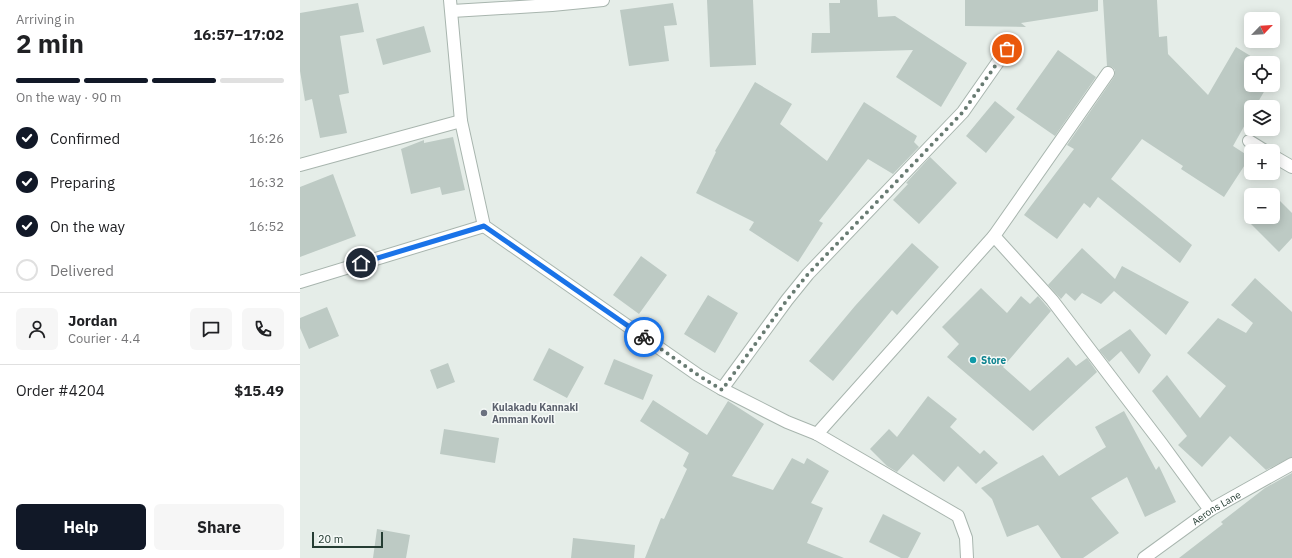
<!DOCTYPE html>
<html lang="en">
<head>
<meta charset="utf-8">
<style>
	:root { --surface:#fff; --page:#f6f6f6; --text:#202124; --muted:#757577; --line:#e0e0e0; --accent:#111827 }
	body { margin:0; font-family:"IBM Plex Sans",sans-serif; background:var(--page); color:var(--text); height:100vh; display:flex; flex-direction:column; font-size:15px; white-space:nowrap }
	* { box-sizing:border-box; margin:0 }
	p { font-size:13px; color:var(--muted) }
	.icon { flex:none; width:22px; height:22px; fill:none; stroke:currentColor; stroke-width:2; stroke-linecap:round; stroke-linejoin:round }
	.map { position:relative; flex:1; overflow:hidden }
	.sheet { display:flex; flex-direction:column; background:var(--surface); width:300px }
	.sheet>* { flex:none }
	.needle { width:26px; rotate:65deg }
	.tools { position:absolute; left:944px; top:12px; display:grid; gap:8px }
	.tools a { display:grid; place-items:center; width:36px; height:36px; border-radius:6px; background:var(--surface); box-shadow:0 2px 10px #0003; font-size:20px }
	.scale { position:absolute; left:12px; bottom:10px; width:71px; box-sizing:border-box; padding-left:4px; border:2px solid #253d33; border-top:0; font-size:11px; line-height:14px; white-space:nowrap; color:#253d33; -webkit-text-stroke:3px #f5f9f7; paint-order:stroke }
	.pin { position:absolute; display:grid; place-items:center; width:34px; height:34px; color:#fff; margin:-17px; border:2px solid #fff; border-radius:50%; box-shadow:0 1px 4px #0007 }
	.courier { position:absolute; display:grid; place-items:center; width:40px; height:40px; margin:-20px; border:3px solid #1a73e8; border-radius:50%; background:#fff; color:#222; box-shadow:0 1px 5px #0007 }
	.head em { font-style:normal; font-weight:800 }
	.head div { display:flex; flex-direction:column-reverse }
	.head { display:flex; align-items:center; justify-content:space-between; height:68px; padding:0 16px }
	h1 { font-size:26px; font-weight:800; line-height:30px }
	.bar { display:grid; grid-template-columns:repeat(4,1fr); gap:6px 4px; align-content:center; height:48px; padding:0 16px }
	.bar i { height:5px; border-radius:3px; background:var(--line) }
	.bar .active { background:var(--accent) }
	.bar p { grid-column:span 4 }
	.line { display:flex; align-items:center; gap:10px; padding:0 16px; border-top:1px solid var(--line) }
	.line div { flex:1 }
	.round { display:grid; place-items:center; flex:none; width:42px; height:42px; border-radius:6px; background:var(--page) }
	ol { padding:0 16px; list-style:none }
	li { display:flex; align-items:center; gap:12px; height:44px }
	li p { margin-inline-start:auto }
	li .icon { padding:4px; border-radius:50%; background:var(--accent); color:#fff; stroke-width:4 }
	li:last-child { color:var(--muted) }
	li i { width:22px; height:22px; border:2px solid var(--line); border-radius:50% }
	.action { display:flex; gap:8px; margin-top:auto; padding:8px 16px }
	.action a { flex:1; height:46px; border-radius:6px; background:var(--accent); color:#fff; font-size:16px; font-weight:800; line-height:46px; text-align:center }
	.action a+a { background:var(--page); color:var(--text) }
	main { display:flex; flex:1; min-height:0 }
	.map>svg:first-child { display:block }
	.building { fill:#bdcac4 }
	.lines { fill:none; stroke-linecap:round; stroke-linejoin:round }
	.minor-casing { stroke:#a8b5ae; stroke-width:14 }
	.minor { stroke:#fff; stroke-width:12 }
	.done { stroke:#687b72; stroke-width:4; stroke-dasharray:0 7.2 }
	.route { stroke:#1a73e8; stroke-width:5 }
	.culture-dot { fill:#0f9aa8; stroke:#f5f9f7; stroke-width:1.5 }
	.worship-dot { fill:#6b7280; stroke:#f5f9f7; stroke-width:1.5 }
	.labels { text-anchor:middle; stroke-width:3; stroke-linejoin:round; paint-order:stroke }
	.culture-label { font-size:10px; font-weight:bold; fill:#0d838f; stroke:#f5f9f7; text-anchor:start }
	.worship-label { font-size:10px; font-weight:bold; fill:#5b616d; stroke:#f5f9f7; text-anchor:start }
	.street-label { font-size:10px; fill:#253d33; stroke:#f5f9f7 }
</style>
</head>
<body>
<main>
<section class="sheet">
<div class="head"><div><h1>2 min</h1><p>Arriving in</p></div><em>16:57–17:02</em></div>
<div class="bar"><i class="active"></i><i class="active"></i><i class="active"></i><i></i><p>On the way · 90 m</p></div>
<ol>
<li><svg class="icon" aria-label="check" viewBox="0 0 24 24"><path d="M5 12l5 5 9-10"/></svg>Confirmed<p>16:26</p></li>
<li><svg class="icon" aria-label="check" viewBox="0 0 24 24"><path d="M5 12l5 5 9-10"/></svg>Preparing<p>16:32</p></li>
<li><svg class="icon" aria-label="check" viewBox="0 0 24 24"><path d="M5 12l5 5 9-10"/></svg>On the way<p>16:52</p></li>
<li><i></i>Delivered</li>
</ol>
<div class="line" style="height:72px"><a class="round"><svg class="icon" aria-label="person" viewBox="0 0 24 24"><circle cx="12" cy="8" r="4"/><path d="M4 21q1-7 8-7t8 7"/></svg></a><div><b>Jordan</b><p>Courier · 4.4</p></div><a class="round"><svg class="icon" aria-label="chat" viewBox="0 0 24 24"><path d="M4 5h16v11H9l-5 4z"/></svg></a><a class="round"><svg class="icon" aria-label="phone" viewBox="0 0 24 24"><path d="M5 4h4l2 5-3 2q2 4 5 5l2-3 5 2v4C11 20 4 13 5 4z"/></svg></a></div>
<div class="line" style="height:52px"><div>Order #4204</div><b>$15.49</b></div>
<div class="action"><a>Help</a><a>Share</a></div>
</section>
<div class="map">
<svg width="992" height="558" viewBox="0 0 992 558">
	<rect width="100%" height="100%" fill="#e5ede8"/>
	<path class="building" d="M407,0H453L456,65L410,67Z
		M540,0H577L578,17L595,16L667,63L641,107L596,77L613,50L511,53L512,33H530L529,3H540Z
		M665,0H798V11L721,23L726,27L665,26Z
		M803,0H857L859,37L867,36L868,54L908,95L936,47L962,63H951V85H968L955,107H951V114L933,146L950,157L924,197L881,169L883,166L842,139L811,179L892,245L880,263L798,197L790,208L784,203L757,239L724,215L774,149L767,145L814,77L815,73V70L812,67L807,66Z
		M58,3L64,32L40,36L49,93L39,95L47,133L20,138L12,99L5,101L0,71V13Z
		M373,3L377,25L364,26L369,61L329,66L320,10Z
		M124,26L131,52L83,65L76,39Z
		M758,50L796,77L755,136L716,109Z
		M455,82L492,104L480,124L527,161L564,102L617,136L614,142L619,147L593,174L568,159L519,221L523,223L498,262L449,230L454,222L396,193L416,152L415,151Z
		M695,101L715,117L686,153L666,136Z
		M153,137L165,190L142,195L140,187L111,194L101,149L124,140V143Z
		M630,157L657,183L619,224L593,200L608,184L606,183Z
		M33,174L56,236L0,257V187Z
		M970,191L992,213V238L979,252L944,217L951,210V217H973V195H966Z
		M612,243L639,267L597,315L592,310L533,381L509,361L555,306Z
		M782,248L815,279L822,266L889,302L866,335L814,291L801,304L782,293L775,301L766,293L761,299L748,285Z
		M341,256L367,275L339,314L313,295Z
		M955,278L992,312V457L966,470L930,436L902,467L878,445L887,436L852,391L867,375L900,418L926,386L887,353L918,318L946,333L953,323L931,305Z
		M681,288L707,313L721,296L730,304L738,296L751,311L703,367L730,391L768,357L776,366L787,358L797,372L733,431L647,357L659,344L642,327Z
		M408,295L438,313L415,353L384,334Z
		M27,307L39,336L9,349L0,328V318Z
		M830,329L851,355L839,374L821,351L809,362L799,350Z
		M249,348L284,367L267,398L233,380Z
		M314,359L353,375L343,400L304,384Z
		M148,363L155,382L137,389L130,370Z
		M628,396L657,419L650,427L680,454L684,450L698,463L676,484L658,466L644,482L613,454L597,472L587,466L570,449L589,429L597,437Z
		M353,400L407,435L428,401L464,424L432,476L473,490L492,458L504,464L507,458L529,471L511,503L523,508L507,543L544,558H345L361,518L364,519L387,469L383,466L389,453L340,421Z
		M824,411L856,470L859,466L876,502L845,517L827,477L791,498L819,533L783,558H761L738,525L707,537L692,499L681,488L743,455L759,476L806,447L795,427Z
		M144,429L199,438L195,463L140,454Z
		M992,473V558H879L923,524L921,522L965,488Z
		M583,514L621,533L608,558H601L569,542Z
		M77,529L110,535L106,558H73Z
		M273,538L335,545L334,558H271Z"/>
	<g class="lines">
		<g class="minor-casing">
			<g id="minor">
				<path d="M150,0L161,121L184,226L398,375L422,389L487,422L517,434L658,516L666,538L667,558"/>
				<path d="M152,11L252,5L303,0"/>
				<path d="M949,141L965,151"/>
				<path d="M973,156L992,167"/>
				<path d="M0,165L161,121"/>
				<path d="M694,236L752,300L861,443L910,510"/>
				<path d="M0,282L184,226"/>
				<path d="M422,389L487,300L508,274L663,112L707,49"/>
				<path d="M517,434L694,236L808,73"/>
				<path id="s1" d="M844,558L910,510L992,464"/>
			</g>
		</g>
		<use href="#minor" class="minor"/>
	</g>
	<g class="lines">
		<path class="done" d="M344,337L398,375L422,390L487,300L508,274L663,112L707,49"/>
		<path class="route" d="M61,263L184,226L344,337"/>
	</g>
	<circle class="culture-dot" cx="673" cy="360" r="4"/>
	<circle class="worship-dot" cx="184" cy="413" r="4"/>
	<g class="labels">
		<g class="culture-label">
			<text x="681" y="364">Store</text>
		</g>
		<g class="worship-label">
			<text x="192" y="411">Kulakadu Kannaki<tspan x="192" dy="12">Amman Kovil</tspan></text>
		</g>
		<g class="street-label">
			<text dy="4" stroke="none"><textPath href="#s1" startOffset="88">Aerons Lane</textPath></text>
		</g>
	</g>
</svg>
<div class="tools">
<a><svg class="needle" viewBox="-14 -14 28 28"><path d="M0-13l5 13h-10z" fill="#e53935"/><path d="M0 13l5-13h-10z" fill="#757577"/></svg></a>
<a><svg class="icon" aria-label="locate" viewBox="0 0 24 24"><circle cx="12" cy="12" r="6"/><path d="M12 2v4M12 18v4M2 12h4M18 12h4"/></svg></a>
<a><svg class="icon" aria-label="layers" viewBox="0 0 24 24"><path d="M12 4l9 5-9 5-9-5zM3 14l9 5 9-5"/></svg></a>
<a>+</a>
<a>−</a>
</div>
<div class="scale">20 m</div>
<div class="pin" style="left:707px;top:49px;background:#ea580c"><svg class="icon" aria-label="bag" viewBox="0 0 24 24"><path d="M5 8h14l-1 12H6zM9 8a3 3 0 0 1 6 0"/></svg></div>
<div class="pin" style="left:61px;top:263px;background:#1f2937"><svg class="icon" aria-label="home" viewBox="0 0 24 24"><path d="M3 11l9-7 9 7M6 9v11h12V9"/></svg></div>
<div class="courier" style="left:344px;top:337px"><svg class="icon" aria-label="bike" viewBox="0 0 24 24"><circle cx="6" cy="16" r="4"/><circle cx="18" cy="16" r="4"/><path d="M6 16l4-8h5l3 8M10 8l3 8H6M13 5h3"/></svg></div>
</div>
</main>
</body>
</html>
